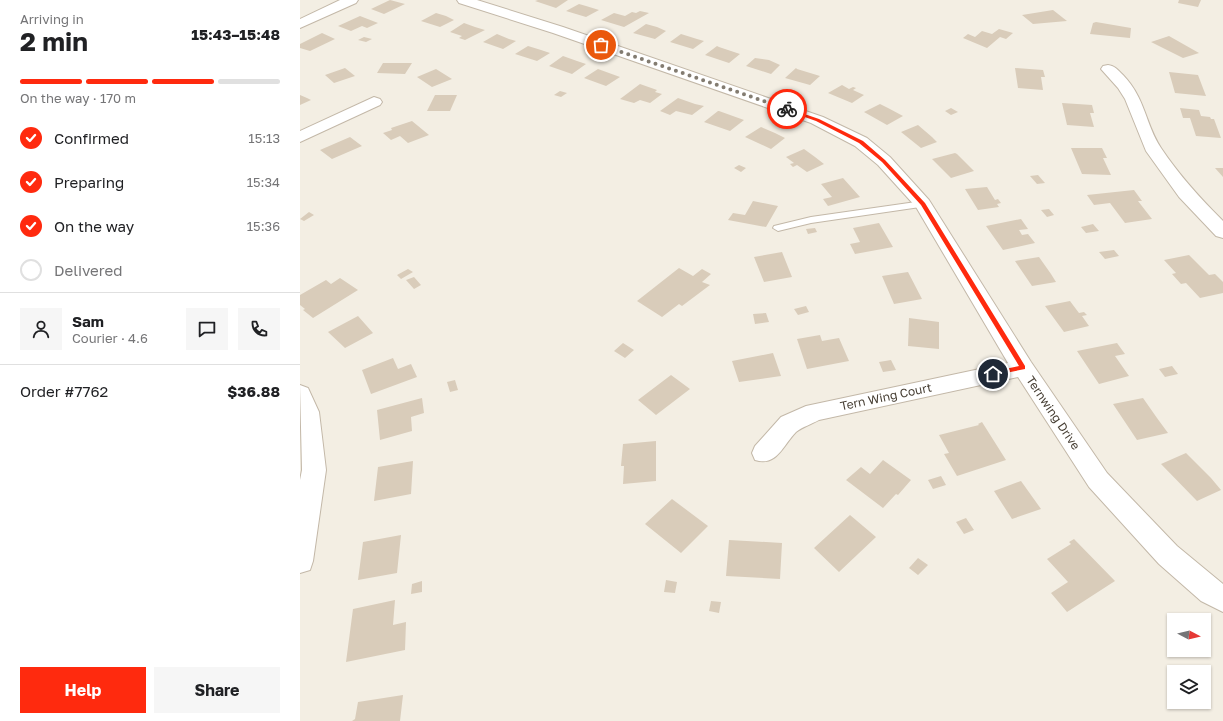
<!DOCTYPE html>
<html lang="en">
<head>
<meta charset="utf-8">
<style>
	:root { --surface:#fff; --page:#f6f6f6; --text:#202124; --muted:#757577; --line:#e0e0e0; --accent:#ff2a0e }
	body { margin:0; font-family:"Golos Text",sans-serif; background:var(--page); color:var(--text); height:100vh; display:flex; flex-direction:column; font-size:15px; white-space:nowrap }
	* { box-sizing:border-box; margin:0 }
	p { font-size:13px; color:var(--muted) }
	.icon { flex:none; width:22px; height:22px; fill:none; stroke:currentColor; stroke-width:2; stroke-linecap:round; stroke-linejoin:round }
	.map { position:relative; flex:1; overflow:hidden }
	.side { display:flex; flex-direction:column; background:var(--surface); width:300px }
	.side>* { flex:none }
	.needle { width:26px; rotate:97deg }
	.buttons { position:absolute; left:867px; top:613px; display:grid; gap:8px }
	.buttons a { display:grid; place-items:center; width:44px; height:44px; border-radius:0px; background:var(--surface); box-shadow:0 1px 3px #0004; font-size:20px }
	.pin { position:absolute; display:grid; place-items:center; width:34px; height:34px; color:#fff; margin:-17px; border:2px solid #fff; border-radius:50%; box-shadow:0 1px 4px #0007 }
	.courier { position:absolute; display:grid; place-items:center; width:40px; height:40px; margin:-20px; border:3px solid #ff2a0e; border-radius:50%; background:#fff; color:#222; box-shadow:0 1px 5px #0007 }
	.overview em { font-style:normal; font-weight:700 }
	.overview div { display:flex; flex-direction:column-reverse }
	.overview { display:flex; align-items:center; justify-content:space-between; height:68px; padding:0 20px }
	h1 { font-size:26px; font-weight:700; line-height:30px }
	.bar { display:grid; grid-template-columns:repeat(4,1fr); gap:6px 4px; align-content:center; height:48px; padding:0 20px }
	.bar i { height:5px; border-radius:3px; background:var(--line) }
	.bar .current { background:var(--accent) }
	.bar p { grid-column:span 4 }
	.line { display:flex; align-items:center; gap:10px; padding:0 20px; border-top:1px solid var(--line) }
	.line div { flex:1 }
	.round { display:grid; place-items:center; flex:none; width:42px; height:42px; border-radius:0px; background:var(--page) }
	ol { padding:0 20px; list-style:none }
	li { display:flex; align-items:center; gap:12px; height:44px }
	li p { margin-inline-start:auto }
	li .icon { padding:4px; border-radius:50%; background:var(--accent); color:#fff; stroke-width:4 }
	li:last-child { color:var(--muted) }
	li i { width:22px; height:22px; border:2px solid var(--line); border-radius:50% }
	.primary-button { display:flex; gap:8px; margin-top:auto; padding:8px 20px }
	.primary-button a { flex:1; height:46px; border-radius:0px; background:var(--accent); color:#fff; font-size:16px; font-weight:700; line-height:46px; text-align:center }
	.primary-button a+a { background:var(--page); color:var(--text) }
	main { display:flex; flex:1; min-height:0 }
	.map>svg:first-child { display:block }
	.building { fill:#d9ccba }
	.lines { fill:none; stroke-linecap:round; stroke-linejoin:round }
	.service-casing { stroke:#c3b8a8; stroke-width:2 }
	.minor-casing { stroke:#c3b8a8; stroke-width:2 }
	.service { fill:#fff; fill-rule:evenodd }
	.minor { fill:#fff; fill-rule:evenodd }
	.route { fill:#ff2a0e }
	.done { stroke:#837c71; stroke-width:4; stroke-dasharray:0 7.2 }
	.labels { text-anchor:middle; stroke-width:3; stroke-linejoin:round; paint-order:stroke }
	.street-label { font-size:12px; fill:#463e33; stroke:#fff }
</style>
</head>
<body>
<main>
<section class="side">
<div class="overview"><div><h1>2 min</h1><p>Arriving in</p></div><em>15:43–15:48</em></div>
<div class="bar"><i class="current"></i><i class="current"></i><i class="current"></i><i></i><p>On the way · 170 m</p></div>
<ol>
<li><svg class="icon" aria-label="check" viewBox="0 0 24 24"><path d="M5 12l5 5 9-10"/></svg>Confirmed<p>15:13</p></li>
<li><svg class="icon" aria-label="check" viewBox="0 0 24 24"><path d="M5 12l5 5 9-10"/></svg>Preparing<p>15:34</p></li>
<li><svg class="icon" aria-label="check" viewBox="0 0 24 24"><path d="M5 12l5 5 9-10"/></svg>On the way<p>15:36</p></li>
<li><i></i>Delivered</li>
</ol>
<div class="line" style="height:72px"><a class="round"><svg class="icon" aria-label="person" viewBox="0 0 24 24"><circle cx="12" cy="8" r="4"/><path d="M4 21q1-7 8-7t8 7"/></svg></a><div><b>Sam</b><p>Courier · 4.6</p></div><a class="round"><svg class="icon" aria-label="chat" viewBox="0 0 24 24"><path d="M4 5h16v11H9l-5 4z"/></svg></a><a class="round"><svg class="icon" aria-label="phone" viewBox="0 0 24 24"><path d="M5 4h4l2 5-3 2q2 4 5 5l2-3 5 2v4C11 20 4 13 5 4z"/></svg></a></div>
<div class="line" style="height:52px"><div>Order #7762</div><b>$36.88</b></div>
<div class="primary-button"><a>Help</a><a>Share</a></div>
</section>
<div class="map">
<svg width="923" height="721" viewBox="0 0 923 721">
	<rect width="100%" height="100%" fill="#f3eee3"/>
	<path class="building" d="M90,0L105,4L84,14L71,9Z
		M238,0H268L256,8L235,1Z
		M879,0H901L898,7L878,3Z
		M279,4L286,6L299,10L286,17L266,11Z
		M753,10L767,21L733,24L722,15Z
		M340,11L349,13L324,27L301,20L314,13L325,16L332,12L336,13Z
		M136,13L146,16L154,20L140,27L121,21Z
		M60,16L78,23L67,28L62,26L51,31L38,26Z
		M796,22L831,28L830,38L790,34L793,23Z
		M164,23L175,27L185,30L165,40L159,38L162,36L150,32Z
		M346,24L357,27L366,31L355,39L333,33Z
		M699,29L713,33L706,39L700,37L687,48L663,38L668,34L675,37L682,31L692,34Z
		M22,33L35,39L10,51L0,48V44Z
		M197,34L209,39L216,41L203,49L183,42Z
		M381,34L397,39L404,41L393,49L370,42Z
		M869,36L899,53L883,58L851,42Z
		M64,37L72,39L66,42L58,40Z
		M228,46L241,50L250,53L237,61L215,54Z
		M417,46L419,47L440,54L429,63L405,55Z
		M263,56L277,61L286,64L272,74L249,66Z
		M455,58L469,60L480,65L471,74L446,66Z
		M83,63H112L105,74L77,73Z
		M45,68L55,76L34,83L25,75Z
		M496,68L497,69L520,76L510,85L485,78Z
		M715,68L743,70L745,77H741L743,90L718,88Z
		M136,69L152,79L132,87L117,77Z
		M298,69L320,77L306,86L284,78Z
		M869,72L898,75L906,96L875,93Z
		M340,84L357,90L355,92L362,94L350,103L340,100L334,103L320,99Z
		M542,85L549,89L553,87L556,88L553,90L564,95L552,103L528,93Z
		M260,91L267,93L261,97L254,95Z
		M0,95L7,98L11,100L0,105Z
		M135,95H157L150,111H127Z
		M378,98L395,104L404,106L392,115L376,111L370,115L360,111Z
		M762,103L792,105L794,113H790L794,127L767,125Z
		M580,104L588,108L603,116L587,125L564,112Z
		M651,108L658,112L651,115L645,111Z
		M880,108L899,110L901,116L910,117L911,119H914L921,138L896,136L890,118H883Z
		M418,111H419L444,120L430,131L404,122Z
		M112,121L129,135L108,143L100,136L91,140L83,133L92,130L91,128Z
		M618,125L632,137L637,142L621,148L601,132Z
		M461,127L475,133L485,138L471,149L445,137Z
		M50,137L62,146L32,159L20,150Z
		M771,148H802L807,158H803L811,175L782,174Z
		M504,149L515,157L524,164L507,172L497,165L493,167L490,164L494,163L486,157Z
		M655,153L657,154L674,171L651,178L632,159Z
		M439,165L446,168L441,172L434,168Z
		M915,168H923V177Z
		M738,175L745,183L737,184L730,176Z
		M543,178L560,197L528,206L523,199L532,197L521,184Z
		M687,187L695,200L698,199L701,203L697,204L699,207L678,210L665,189Z
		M834,190L842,201H838L852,219L825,223L810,203L794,205L787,195Z
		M453,201L478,206L466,227L428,220L433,213L445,215Z
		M749,209L754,215L747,217L741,210Z
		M9,212L14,215L4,221L0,219Z
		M721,219L728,229L719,230L722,235L728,234L735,243L703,250L686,226Z
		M579,223L593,247L555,254L550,244L560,242L553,228Z
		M793,224L799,231L786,233L781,227Z
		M515,228L517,232L508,234L506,229Z
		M814,250L819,256L805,259L799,252Z
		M482,252L492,277L464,282L454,257Z
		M889,255L909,275L915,274L923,282V293L900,298L886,283L881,284L872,274L876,273L864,260Z
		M739,257L751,274L756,282L732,286L715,261Z
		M379,268L393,276L402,269L411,274L402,282L410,285L382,306L379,304L362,317L337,301Z
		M108,269L113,272L101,279L97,275Z
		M608,272L622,299L594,304L582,276Z
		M114,277L121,285L114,289L106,280Z
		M40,278L58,290L13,318L3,310L5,309L0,305V295L26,280L31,284Z
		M770,301L779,313L784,312L787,315L782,316L789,326L764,332L745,306Z
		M506,306L509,312L498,315L494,309Z
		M466,313L469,322L455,324L453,314Z
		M58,316L73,333L45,348L28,332Z
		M609,318L639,322V349L608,346Z
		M520,335L522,341L539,338L549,361L507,369L497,339Z
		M323,343L334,350L325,358L314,351Z
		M817,343L825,354L815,356L829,376L799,384L777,351Z
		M473,353L481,376L439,382L432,361Z
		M93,358L98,369L111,364L117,377L71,394L62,370Z
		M591,360L596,370L583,372L579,362Z
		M872,366L878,374L865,377L859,369Z
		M371,375L390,389L356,415L338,400Z
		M155,380L158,390L150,392L147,382Z
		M122,398L124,413L111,417L112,431L80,440L77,410Z
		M843,398L857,418L868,433L837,440L813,404Z
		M682,422L706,460L657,476L644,454L649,453L639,435L679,425L678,424Z
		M356,441V481L323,484L324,466H321L323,444Z
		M886,453L911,478L921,490L897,501L861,464Z
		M583,460L611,480L598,495L596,494L583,508L546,480L561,467L570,474Z
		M113,461L111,494L74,501L78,467Z
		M641,476L646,485L633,489L628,480Z
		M721,481L741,509L712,519L694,491Z
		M372,499L408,526L381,553L345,524Z
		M550,515L576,537L539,572L514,548Z
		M666,518L674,530L664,534L656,522Z
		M101,535L97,573L58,580L63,542Z
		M774,539L815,581L767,612L751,593L768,582L747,559L771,544L769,542Z
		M429,540L482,543L480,579L426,576Z
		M618,558L628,565L618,575L609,568Z
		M366,580L377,582L375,593L364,592Z
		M122,581V592L111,594L112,584Z
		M95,600L93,625L106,622L105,650L46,662L53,609Z
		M411,601L421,602L419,613L409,611Z
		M103,695L100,721H52L55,719L58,702Z"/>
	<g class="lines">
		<g class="service-casing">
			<path id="service" d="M623,201L628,204L627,206L511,223L478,231L473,228L474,226L511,217Z"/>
		</g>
		<g class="minor-casing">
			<path id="minor" d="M40,0H58L56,3L0,28V19Z
				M157,0H177L263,27L523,117L567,138L590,157L629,200L731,362L807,473L877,546L923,584V612L901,601L859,564L789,487L718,377L519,420C512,424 502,427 496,432C483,445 477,467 455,460L452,453L455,446L481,417L506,406L708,363L616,207L578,165L555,146L511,123L253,33L159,3Z
				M808,65C815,66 818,70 823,75C846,99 845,124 861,148C879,175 900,198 923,221V238L916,236L879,197L846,151L825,99L818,88L801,69L803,66Z
				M74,97L80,99L82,102L80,105L0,142V131Z
				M0,385L8,388L19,412L26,470L13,561L10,570L0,573V480L2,470Z"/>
		</g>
		<use href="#service" class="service"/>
		<use href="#minor" class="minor"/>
	</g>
	<path class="route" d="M487,108L519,119L563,141L585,160L625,203L725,366V369L691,376V372L719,366L621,205L582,162L559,143L516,121L485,110Z"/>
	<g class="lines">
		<path class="done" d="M301,45L487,109"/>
	</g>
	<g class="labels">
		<g class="street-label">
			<text transform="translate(586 397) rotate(-12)" y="4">Tern Wing Court</text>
			<text transform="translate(753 413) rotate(56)" y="4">Ternwing Drive</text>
		</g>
	</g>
</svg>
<div class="buttons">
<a><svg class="needle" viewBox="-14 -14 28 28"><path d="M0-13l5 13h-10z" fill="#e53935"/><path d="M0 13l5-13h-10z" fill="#757577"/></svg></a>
<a><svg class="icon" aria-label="layers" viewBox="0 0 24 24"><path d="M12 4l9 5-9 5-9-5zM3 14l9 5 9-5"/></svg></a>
</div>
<div class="pin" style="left:301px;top:45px;background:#ea580c"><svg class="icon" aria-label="bag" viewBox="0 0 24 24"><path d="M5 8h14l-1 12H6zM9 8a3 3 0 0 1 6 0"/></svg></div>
<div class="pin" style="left:693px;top:374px;background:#1f2937"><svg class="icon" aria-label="home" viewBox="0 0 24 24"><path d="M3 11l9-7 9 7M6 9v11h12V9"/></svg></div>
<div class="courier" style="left:487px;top:109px"><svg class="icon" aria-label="bike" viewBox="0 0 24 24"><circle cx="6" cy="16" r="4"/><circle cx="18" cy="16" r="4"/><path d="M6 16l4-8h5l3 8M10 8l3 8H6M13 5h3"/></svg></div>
</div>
</main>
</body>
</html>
